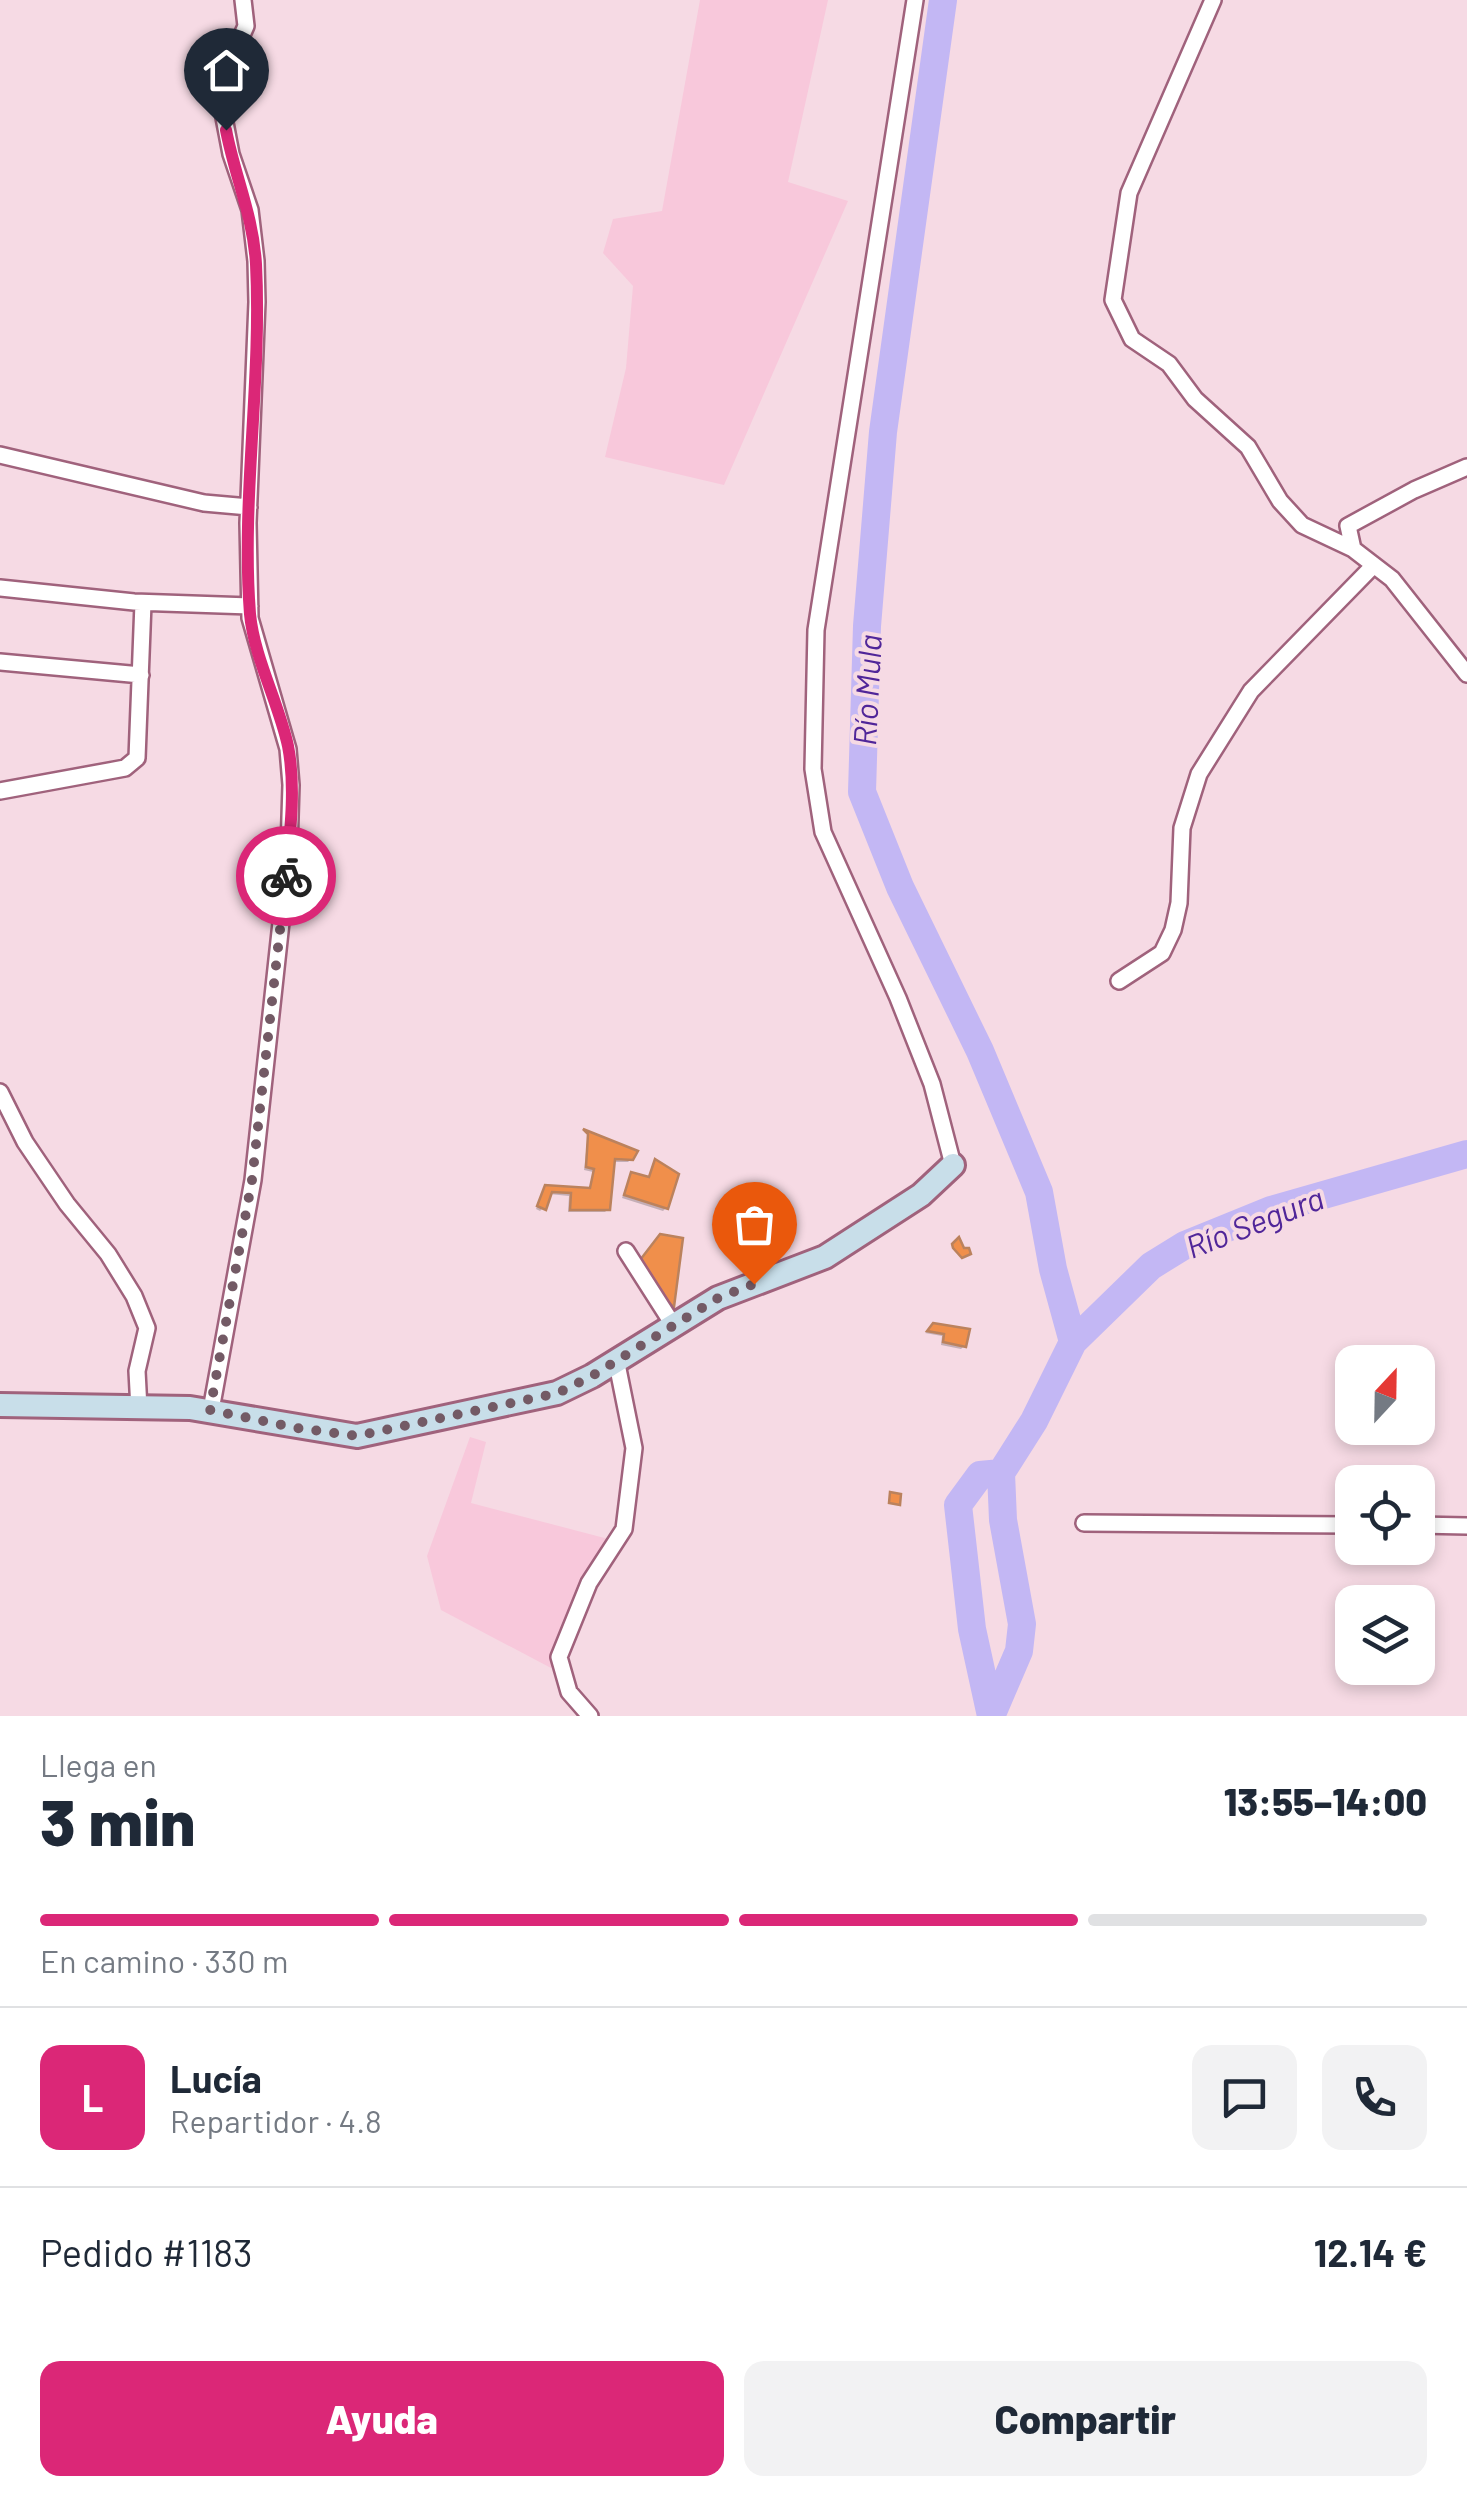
<!DOCTYPE html>
<html lang="es">
<head>
<meta charset="utf-8">
<style>
	:root { --surface:#fff; --page:#f2f2f3; --text:#1f2937; --muted:#747a83; --line:#e0e1e3; --accent:#db2777 }
	body { margin:0; font-family:Barlow,sans-serif; background:var(--page); color:var(--text); height:100vh; display:flex; flex-direction:column; font-size:38px; white-space:nowrap }
	* { box-sizing:border-box; margin:0 }
	p { font-size:32px; color:var(--muted) }
	.icon { flex:none; width:55px; height:55px; fill:none; stroke:currentColor; stroke-width:2; stroke-linecap:round; stroke-linejoin:round }
	.map { position:relative; height:1716px; overflow:hidden }
	.side { display:flex; flex-direction:column; background:var(--surface); flex:1 }
	.side>* { flex:none }
	.needle { width:65px; rotate:22deg }
	.tools { position:absolute; left:1335px; top:1345px; display:grid; gap:20px }
	.tools a { display:grid; place-items:center; width:100px; height:100px; border-radius:20px; background:var(--surface); box-shadow:0 5px 15px #0003; font-size:50px }
	.pin { position:absolute; display:grid; place-items:center; width:85px; height:85px; color:#fff; margin:-102px -42px; border-radius:50% 50% 50% 0; rotate:-45deg; box-shadow:0 0 10px #0007 }
	.pin .icon { rotate:45deg }
	.courier { position:absolute; display:grid; place-items:center; width:100px; height:100px; margin:-50px; border:8px solid #db2777; border-radius:50%; background:#fff; color:#222; box-shadow:0 2px 12px #0007 }
	.overview em { font-style:normal; font-weight:800 }
	.overview div { display:flex; flex-direction:column-reverse }
	.overview { display:flex; align-items:center; justify-content:space-between; height:170px; padding:0 40px }
	h1 { font-size:65px; font-weight:800; line-height:75px }
	.bar { display:grid; grid-template-columns:repeat(4,1fr); gap:15px 10px; align-content:center; height:120px; padding:0 40px }
	.bar i { height:12px; border-radius:8px; background:var(--line) }
	.bar .active { background:var(--accent) }
	.bar p { grid-column:span 4 }
	.line { display:flex; align-items:center; gap:25px; padding:0 40px; border-top:2px solid var(--line) }
	.line div { flex:1 }
	.round { display:grid; place-items:center; flex:none; width:105px; height:105px; border-radius:20px; background:var(--page) }
	.action { display:flex; gap:20px; margin-top:auto; padding:20px 40px }
	.action a { flex:1; height:115px; border-radius:20px; background:var(--accent); color:#fff; font-size:40px; font-weight:800; line-height:115px; text-align:center }
	.action a+a { background:var(--page); color:var(--text) }
	.map>svg:first-child { display:block }
	.built { fill:#f8c8db }
	.shadow { fill:#0003 }
	.lines { fill:none; stroke-linecap:round; stroke-linejoin:round }
	.river { stroke:#c3b7f4; stroke-width:28 }
	.building { fill:#f08f4b; stroke:#bb825d; stroke-width:2.5 }
	.street-casing { stroke:#a0627c; stroke-width:20 }
	.secondary-casing { stroke:#a0627c; stroke-width:28 }
	.street { stroke:#fff; stroke-width:15 }
	.secondary { stroke:#c8dee9; stroke-width:22 }
	.done { stroke:#735a65; stroke-width:10; stroke-dasharray:0 18 }
	.route { stroke:#db2777; stroke-width:12 }
	.labels { text-anchor:middle; stroke-width:8; stroke-linejoin:round; paint-order:stroke }
	.water-label { font-size:32px; font-style:italic; fill:#502699; stroke:#f6dae4 }
</style>
</head>
<body>
<div class="map">
<svg width="1467" height="1716" viewBox="0 0 1467 1716">
	<rect width="100%" height="100%" fill="#f6dae4"/>
	<path class="built" d="M700,0H828L788,182L848,201L724,485L605,457L626,368L633,286L603,253L613,219L662,211Z
		M470,1437L486,1442L471,1503L616,1541L551,1668L441,1610L427,1556Z"/>
	<path class="shadow" d="M588,1134L631,1159L628,1162H612L608,1209L605,1212H568L569,1196L549,1194L543,1208L540,1211L536,1209L546,1187L589,1190L593,1172L584,1170Z
		M656,1162L666,1208L663,1211L622,1198L629,1178L632,1175L648,1179Z
		M934,1326L964,1346L961,1349L941,1345L942,1336L925,1333Z"/>
	<g class="lines">
		<path class="river" d="M943,0L883,432L867,626L862,792L900,887L980,1051L1039,1192L1053,1269L1073,1342
			M992,1714L1019,1651L1022,1624L1003,1520L1001,1473
			M991,1716L972,1629L958,1505L980,1475L1001,1473L1034,1421L1073,1342L1151,1266L1185,1245L1271,1210L1467,1154"/>
	</g>
	<path class="building" d="M583,1129L638,1151L633,1160L615,1159L610,1210H570L571,1193L552,1192L546,1210L537,1206L545,1185L590,1188L594,1169L586,1167L588,1134Z
		M655,1159L679,1174L668,1209L624,1195L631,1172L649,1177Z
		M660,1234L683,1238L674,1307L660,1296L637,1264Z
		M959,1237L964,1248H969L971,1254L962,1258L953,1248L952,1244Z
		M933,1323L970,1329L966,1347L943,1342L944,1334L927,1331Z
		M890,1492L901,1494L900,1505L889,1503Z"/>
	<g class="lines">
		<g class="street-casing">
			<path id="street" d="M915,0L816,630L813,769L823,832L898,998L932,1084L953,1165
				M1213,0L1129,193L1113,300L1132,339L1169,364L1195,399L1248,447L1280,501L1302,525L1353,549L1392,579L1467,674
				M0,455L204,503L249,507
				M1353,549L1348,526L1414,490L1467,467
				M0,588L134,602L250,606
				M0,662L141,675
				M0,791L125,768L137,758L143,603
				M1119,981L1162,953L1173,930L1179,903L1182,828L1199,774L1251,691L1374,565
				M0,1092L25,1142L67,1204L108,1254L134,1296L147,1328L137,1371L139,1409
				M626,1251L672,1323
				M211,1410L253,1180L289,849L291,785L288,749L250,618L248,523L257,302L256,261L250,210L231,154L222,107L231,60L246,26L243,0
				M1084,1523L1352,1525
				M1418,1525L1467,1526
				M590,1716L569,1692L559,1657L589,1583L624,1529L634,1448L616,1359"/>
		</g>
		<g class="secondary-casing">
			<path id="secondary" d="M0,1405L190,1408L357,1436L557,1393L592,1376L718,1298L825,1257L921,1195L953,1165"/>
		</g>
		<use href="#street" class="street"/>
		<use href="#secondary" class="secondary"/>
	</g>
	<g class="lines">
		<path class="done" d="M286,876L252,1180L210,1410L297,1428L357,1436L558,1393L592,1376L718,1298L754,1284"/>
		<path class="route" d="M226,130C235,177 253,215 256,264C262,381 241,498 250,614C254,657 279,704 288,746C296,787 290,835 286,876"/>
	</g>
	<g class="labels">
		<g class="water-label">
			<text transform="translate(868 690) rotate(-87)" y="11">Río Mula</text>
			<text transform="translate(1255 1223) rotate(-21)" y="11">Río Segura</text>
		</g>
	</g>
</svg>
<div class="tools">
<a><svg class="needle" viewBox="-14 -14 28 28"><path d="M0-13l5 13h-10z" fill="#e53935"/><path d="M0 13l5-13h-10z" fill="#747a83"/></svg></a>
<a><svg class="icon" aria-label="locate" viewBox="0 0 24 24"><circle cx="12" cy="12" r="6"/><path d="M12 2v4M12 18v4M2 12h4M18 12h4"/></svg></a>
<a><svg class="icon" aria-label="layers" viewBox="0 0 24 24"><path d="M12 4l9 5-9 5-9-5zM3 14l9 5 9-5"/></svg></a>
</div>
<div class="pin" style="left:754px;top:1284px;background:#ea580c"><svg class="icon" aria-label="bag" viewBox="0 0 24 24"><path d="M5 8h14l-1 12H6zM9 8a3 3 0 0 1 6 0"/></svg></div>
<div class="pin" style="left:226px;top:130px;background:#1f2937"><svg class="icon" aria-label="home" viewBox="0 0 24 24"><path d="M3 11l9-7 9 7M6 9v11h12V9"/></svg></div>
<div class="courier" style="left:286px;top:876px"><svg class="icon" aria-label="bike" viewBox="0 0 24 24"><circle cx="6" cy="16" r="4"/><circle cx="18" cy="16" r="4"/><path d="M6 16l4-8h5l3 8M10 8l3 8H6M13 5h3"/></svg></div>
</div>
<section class="side">
<div class="overview"><div><h1>3 min</h1><p>Llega en</p></div><em>13:55–14:00</em></div>
<div class="bar"><i class="active"></i><i class="active"></i><i class="active"></i><i></i><p>En camino · 330 m</p></div>
<div class="line" style="height:180px"><b class="round" style="background:var(--accent);color:#fff">L</b><div><b>Lucía</b><p>Repartidor · 4.8</p></div><a class="round"><svg class="icon" aria-label="chat" viewBox="0 0 24 24"><path d="M4 5h16v11H9l-5 4z"/></svg></a><a class="round"><svg class="icon" aria-label="phone" viewBox="0 0 24 24"><path d="M5 4h4l2 5-3 2q2 4 5 5l2-3 5 2v4C11 20 4 13 5 4z"/></svg></a></div>
<div class="line" style="height:130px"><div>Pedido #1183</div><b>12.14 €</b></div>
<div class="action"><a>Ayuda</a><a>Compartir</a></div>
</section>
</body>
</html>
